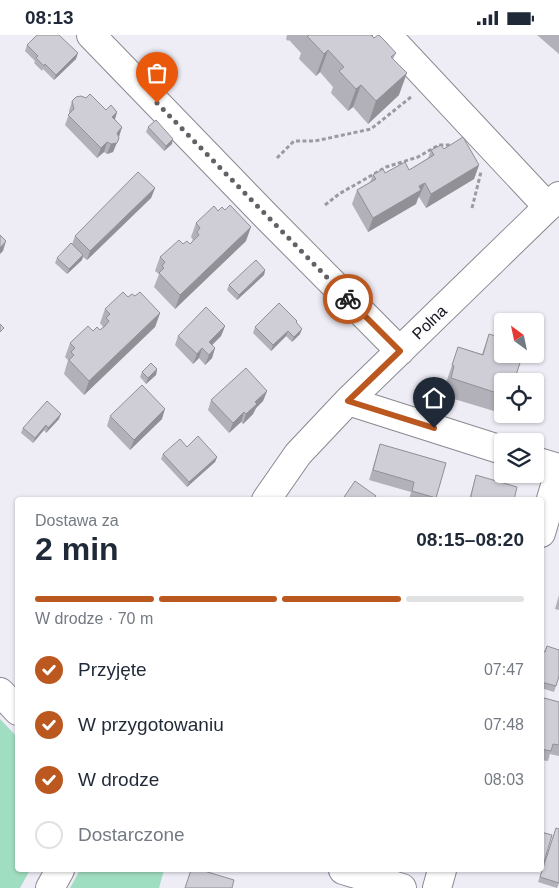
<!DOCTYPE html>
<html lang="pl">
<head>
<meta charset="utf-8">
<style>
	:root { --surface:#fff; --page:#f2f2f3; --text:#1f2937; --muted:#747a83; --line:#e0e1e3; --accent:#bb581f }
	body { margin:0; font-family:Arial,sans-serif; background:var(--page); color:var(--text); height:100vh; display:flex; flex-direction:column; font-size:19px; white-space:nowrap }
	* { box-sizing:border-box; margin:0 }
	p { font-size:16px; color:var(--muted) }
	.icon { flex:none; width:28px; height:28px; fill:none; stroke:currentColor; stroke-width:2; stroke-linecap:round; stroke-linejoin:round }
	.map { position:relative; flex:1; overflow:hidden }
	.drawer { position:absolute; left:15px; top:462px; width:529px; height:375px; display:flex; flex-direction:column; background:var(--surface); border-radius:5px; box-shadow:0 1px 4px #0004 }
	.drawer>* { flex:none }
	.needle { width:32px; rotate:327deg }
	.buttons { position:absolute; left:494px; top:278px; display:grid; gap:10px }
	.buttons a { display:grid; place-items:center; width:50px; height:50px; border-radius:5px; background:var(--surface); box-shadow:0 1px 4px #0004; font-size:25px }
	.pin { position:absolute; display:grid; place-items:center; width:42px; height:42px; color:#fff; margin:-51px -21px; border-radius:50% 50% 50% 0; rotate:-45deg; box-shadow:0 0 5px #0007 }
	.pin .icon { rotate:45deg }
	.courier { position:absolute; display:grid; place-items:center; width:50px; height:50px; margin:-25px; border:4px solid #bb581f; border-radius:50%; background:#fff; color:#222; box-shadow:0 1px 6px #0007 }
	.overview em { font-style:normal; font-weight:700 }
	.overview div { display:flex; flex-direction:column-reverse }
	.overview { display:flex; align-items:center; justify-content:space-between; height:85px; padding:0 20px }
	h1 { font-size:32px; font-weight:700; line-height:38px }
	.bar { display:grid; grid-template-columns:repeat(4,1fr); gap:8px 5px; align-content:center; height:60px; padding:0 20px }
	.bar i { height:6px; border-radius:4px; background:var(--line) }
	.bar .on { background:var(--accent) }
	.bar p { grid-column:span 4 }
	ol { padding:0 20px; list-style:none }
	li { display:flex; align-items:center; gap:15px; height:55px }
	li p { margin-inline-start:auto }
	li .icon { padding:5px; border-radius:50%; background:var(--accent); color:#fff; stroke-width:4 }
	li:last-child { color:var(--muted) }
	li i { width:28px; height:28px; border:2px solid var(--line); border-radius:50% }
	.status { display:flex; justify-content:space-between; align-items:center; height:35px; padding:0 25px; background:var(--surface); direction:ltr }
	.status svg { height:14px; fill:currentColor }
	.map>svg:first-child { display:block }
	.green { fill:#a0dec1 }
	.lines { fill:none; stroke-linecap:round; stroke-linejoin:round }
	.minor-casing { stroke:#8a8891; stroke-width:30 }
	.path { stroke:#9c9aa1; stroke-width:3; stroke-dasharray:4 2.5; stroke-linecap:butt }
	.minor { stroke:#fff; stroke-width:28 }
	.wall { fill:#b2b0b8 }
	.shaded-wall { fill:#919096 }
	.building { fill:#cfcdd6; stroke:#919096 }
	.done { stroke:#626167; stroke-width:5; stroke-dasharray:0 9 }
	.route { stroke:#bb581f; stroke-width:6 }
	.labels { text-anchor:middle; stroke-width:4; stroke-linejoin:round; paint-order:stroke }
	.street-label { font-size:16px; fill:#17161a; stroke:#fbfafe }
</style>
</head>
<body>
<div class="status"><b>08:13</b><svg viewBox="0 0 49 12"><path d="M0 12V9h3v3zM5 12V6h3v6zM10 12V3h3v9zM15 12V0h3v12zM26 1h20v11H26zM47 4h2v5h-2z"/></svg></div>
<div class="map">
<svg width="559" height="853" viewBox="0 0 559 853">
	<rect width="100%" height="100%" fill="#eeecf5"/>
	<path class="green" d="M0,684L17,702L18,835H30L20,853H0Z
		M80,835H164L159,853H70Z"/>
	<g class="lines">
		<g class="minor-casing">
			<path id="minor" d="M91,0L268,183L400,316
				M387,0L548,172
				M348,366L502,415
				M535,426L559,433
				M266,465L298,419L348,366L559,161
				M541,498L559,437
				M0,657L18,676
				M343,835L402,853
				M50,853L60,835
				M437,853L442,835"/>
		</g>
		<path class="path" d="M277,123L294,106H315L371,94L411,62
			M325,170L339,159L386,132L418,122L439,110H453
			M472,173L481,137"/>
		<use href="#minor" class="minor"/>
	</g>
	<path class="wall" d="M287,0H371L374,3L396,18L393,24L399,60L368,89L353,72L348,76L331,58L333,52L320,37L316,41L299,24L301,18L289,5L288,6L286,4Z
		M537,0H559V19Z
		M27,10L76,24L54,45L43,34L42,36L34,28L35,26L25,16Z
		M72,66L106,75L117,77L115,84L122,92L113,117L107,119L104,117L97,123L65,90L69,79V76Z
		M148,92L172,109L164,116L146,97Z
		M444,114L479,130L474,144L426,173L419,162L418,163L416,169L368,197L352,169L357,155L370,147L373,140L409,135L428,123L431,115Z
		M155,153L151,163L87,225L83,222L82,225L67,239L55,228L57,223L72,209L75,201Z
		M196,188L246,206L175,274L154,252L159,239L155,236L160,222L183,209H190L193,205L191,202Z
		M265,235L264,240L237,265L227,255L229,250Z
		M135,261L160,278L155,292L84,360L64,339L68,325L65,322L70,308L93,296L100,295L103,292L100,288L105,274L128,262Z
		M297,286L296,288L300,299L292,307L286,301L271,316L253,298L255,292Z
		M225,291L221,301L212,310L215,313L212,323L205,330L199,323L193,329L175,310L178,301Z
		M489,299L502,346V371L496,369L494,376L444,361L447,348H446L458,312L482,319Z
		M157,334L156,340L146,349L140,342L142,337Z
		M267,356L263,366L256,373L253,379L243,389L241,387L229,398L208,375L211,365Z
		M110,381L162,384L130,415L107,391Z
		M59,384L46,398L44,395L33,408L21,398L23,393Z
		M380,409L446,428L435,465H409L411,457L369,445Z
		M187,412L217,422L215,427L187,452L161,424L163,419Z
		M476,440L514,465H469Z
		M559,560V575L555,574Z
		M547,611L556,651L554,657L541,653V616L544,617Z
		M544,663L559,667V721L550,719L548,726L541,725V669Z
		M556,793L559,848L557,853L538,847Z
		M541,797L544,827L542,832H541Z"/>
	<path class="shaded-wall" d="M328,15L320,37L316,41L324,19Z
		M78,18L76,24L54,45L56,40Z
		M407,38L399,60L368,89L376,66Z
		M361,50L353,72L348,76L356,54Z
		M117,77L114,87L112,82Z
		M122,92L119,102L117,98Z
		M119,103L113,117L107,119L111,109Z
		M173,104L172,109L164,116L166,111Z
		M107,107L104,117L97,123L101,113Z
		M479,130L474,144L426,173L431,159Z
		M425,148L419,162L418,163L416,169L368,197L373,183Z
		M155,153L151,163L87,225L90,216Z
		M251,192L246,206L175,274L180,260Z
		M6,206L3,216L0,219V213Z
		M83,220L82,225L67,239L69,234Z
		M265,235L264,240L237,265L239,260Z
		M160,278L155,292L84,360L89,346Z
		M225,291L221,301L205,317L209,307Z
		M302,294L300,299L292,307L294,302Z
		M288,296L286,301L271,316L273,310Z
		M202,313L199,323L193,329L197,319Z
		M215,313L212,323L205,330L209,320Z
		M157,334L156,340L146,349L148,343Z
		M267,356L263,366L256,373L253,379L243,389L246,379L255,367Z
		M165,374L162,384L130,415L134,405Z
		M244,377L241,387L229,398L233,388Z
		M61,379L59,384L46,398L48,393Z
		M46,390L44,395L33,408L35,403Z
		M217,422L215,427L187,452L189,447Z"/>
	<path class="building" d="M37,0H59L78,18L56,40L45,29L44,31L36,23L38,21L27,10Z
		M309,0H371L374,3L378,0H379L385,6L396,18L391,22L407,38L376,66L361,50L356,54L339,36L344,32L328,15L324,19L307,1Z
		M90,59L106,75L111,70L117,77L112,82L122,92L117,98L119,103L117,108L111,109L107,107L101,113L68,80L74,74L72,66L76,62L81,61L86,63Z
		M156,85L173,104L166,111L148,92Z
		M463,102L479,130L431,159L425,148L419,151L421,155L373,183L357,155L376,144L373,140L383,134L385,138L405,127L409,135L434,120L431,115L441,110L444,114Z
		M138,137L155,153L90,216L75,201Z
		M230,170L251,192L180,260L159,238L164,233L162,231L165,227L160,222L179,205L183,209L187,206L190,209L199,200L197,197L200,193L196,188L214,171L218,176L222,172L225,175Z
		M0,200L6,206L0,213Z
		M71,208L83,220L69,234L57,223Z
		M256,225L265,235L239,260L229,250Z
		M123,257L128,262L132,259L135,261L140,257L160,278L89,346L69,325L74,320L71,317L75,313L70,308L88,291L93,296L97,292L100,295L105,291L109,286L106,283L110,279L105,274Z
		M279,268L297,286L296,287L302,294L294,302L288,296L273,310L255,292Z
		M206,272L225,291L209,307L215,313L209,320L202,313L197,319L178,301Z
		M0,289L4,293L0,297Z
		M489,299L502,303V319H523L514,346H502V351L500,359L451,343L454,331L452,330L458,312L483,320Z
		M151,328L157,334L148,343L142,337Z
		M246,333L267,356L255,367L257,369L246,379L244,377L233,388L211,365Z
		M142,350L165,374L134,405L110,381Z
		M47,366L61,379L48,393L46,390L35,403L23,393Z
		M198,401L217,422L189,447L163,419L180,404L187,412Z
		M380,409L446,428L436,463L412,456L414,447L373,435Z
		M476,440L517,452L514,465H470Z
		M355,446L376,461L373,465H342Z
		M547,611L559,615V641L556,651L541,647V631L543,623L541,622V616L545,617Z
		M544,663L559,667V710L553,709L551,716L541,714V671Z
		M556,793L559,794V848L540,842Z
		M541,797L552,800L544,827L541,826Z
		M191,835H201L234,845L232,853H185Z"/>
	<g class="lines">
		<path class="done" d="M157,68L348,264"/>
		<path class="route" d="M348,264L400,316L348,366L434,393"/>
	</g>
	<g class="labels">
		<g class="street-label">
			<text transform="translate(429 287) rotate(-44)" y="6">Polna</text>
		</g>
	</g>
</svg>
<div class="buttons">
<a><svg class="needle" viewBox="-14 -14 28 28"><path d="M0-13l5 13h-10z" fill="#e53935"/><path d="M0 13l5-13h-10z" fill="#747a83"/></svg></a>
<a><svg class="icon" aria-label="locate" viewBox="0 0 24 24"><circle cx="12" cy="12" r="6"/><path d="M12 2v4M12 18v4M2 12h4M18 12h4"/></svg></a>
<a><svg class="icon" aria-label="layers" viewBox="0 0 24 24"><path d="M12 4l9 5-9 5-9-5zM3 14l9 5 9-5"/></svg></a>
</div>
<div class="pin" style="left:157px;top:68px;background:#ea580c"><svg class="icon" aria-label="bag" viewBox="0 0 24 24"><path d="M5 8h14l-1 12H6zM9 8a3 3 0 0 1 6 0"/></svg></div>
<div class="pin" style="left:434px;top:393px;background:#1f2937"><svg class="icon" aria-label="home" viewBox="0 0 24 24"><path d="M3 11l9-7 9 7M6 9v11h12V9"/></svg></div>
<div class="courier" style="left:348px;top:264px"><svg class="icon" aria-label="bike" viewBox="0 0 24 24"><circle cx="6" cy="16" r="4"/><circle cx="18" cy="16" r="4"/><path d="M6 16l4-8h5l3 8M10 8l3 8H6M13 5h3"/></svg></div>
<section class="drawer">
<div class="overview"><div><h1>2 min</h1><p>Dostawa za</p></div><em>08:15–08:20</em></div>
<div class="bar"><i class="on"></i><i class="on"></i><i class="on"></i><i></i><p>W drodze · 70 m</p></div>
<ol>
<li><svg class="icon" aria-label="check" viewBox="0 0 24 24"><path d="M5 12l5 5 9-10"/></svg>Przyjęte<p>07:47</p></li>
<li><svg class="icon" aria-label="check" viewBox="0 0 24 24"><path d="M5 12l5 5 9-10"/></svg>W przygotowaniu<p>07:48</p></li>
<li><svg class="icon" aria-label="check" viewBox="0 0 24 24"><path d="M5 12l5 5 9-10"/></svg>W drodze<p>08:03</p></li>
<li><i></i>Dostarczone</li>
</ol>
</section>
</div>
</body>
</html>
